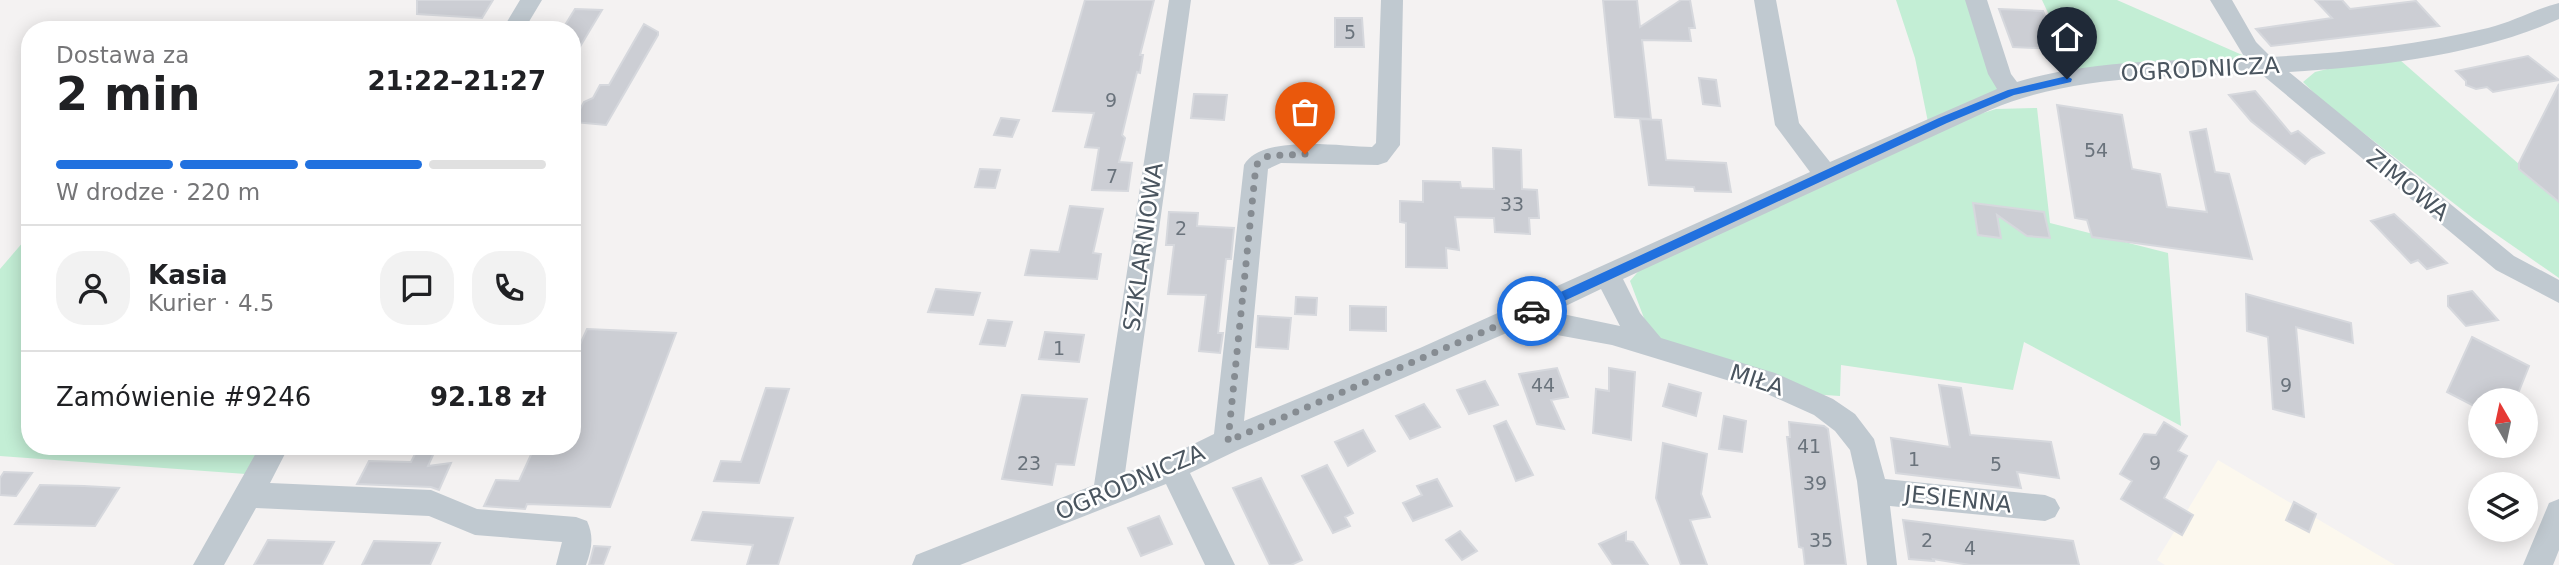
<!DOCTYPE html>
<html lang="pl">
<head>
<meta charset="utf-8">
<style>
	:root { --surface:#fff; --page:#f2f2f2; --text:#202124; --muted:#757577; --line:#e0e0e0; --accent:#2171df }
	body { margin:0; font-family:"DejaVu Sans",sans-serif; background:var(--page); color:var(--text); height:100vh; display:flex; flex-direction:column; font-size:26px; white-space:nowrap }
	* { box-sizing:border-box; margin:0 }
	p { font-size:23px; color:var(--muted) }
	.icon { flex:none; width:38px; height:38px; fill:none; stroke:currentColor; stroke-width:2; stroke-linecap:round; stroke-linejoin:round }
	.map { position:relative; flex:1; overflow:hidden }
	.side { position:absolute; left:21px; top:21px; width:560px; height:434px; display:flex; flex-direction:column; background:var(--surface); border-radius:28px; box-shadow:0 4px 18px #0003 }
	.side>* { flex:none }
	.needle { width:46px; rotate:351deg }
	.buttons { position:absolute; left:2468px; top:388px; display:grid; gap:14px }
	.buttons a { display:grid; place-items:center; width:70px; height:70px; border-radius:50%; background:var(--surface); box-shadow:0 4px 18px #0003; font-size:35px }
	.pin { position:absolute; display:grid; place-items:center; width:60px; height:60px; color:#fff; margin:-72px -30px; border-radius:50% 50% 50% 0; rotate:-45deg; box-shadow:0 0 7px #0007 }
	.pin .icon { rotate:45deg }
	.courier { position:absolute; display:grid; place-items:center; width:70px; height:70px; margin:-35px; border:5px solid #2171df; border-radius:50%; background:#fff; color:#222; box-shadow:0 2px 9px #0007 }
	.summary em { font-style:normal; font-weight:700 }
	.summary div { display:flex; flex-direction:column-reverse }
	.summary { display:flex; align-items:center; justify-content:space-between; height:119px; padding:0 35px }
	h1 { font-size:46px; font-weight:700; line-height:52px }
	.bar { display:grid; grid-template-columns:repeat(4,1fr); gap:10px 7px; align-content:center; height:84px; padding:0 35px }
	.bar i { height:9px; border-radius:5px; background:var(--line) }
	.bar .on { background:var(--accent) }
	.bar p { grid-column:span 4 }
	.line { display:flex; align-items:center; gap:18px; padding:0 35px; border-top:2px solid var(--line) }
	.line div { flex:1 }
	.round { display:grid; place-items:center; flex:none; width:74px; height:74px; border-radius:28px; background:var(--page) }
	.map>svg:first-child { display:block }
	.commercial { fill:#fcf8ee }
	.green { fill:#c3eed5 }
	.building { fill:#ccced4; stroke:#d6d8dd; stroke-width:2 }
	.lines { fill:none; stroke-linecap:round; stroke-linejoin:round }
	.minor { fill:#c0c9d0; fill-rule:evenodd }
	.route { fill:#2171df }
	.done { stroke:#868c92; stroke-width:7; stroke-dasharray:0 12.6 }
	.labels { text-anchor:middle; stroke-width:5; stroke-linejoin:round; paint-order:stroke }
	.number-label { font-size:19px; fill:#6a737c }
	.street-label { font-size:23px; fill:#4a555f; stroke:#fff }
</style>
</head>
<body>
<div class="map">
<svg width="2559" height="565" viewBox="0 0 2559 565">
	<rect width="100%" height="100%" fill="#f4f2f2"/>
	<path class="commercial" d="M2218,460L2395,565H2165L2157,560Z"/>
	<path class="green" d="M1896,0H1976L2011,92L1929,127L1915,58Z
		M2042,0H2117L2265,65L2078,77Z
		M2392,53L2559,199V278L2474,219L2321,100L2303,82L2315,72Z
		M2037,108L2050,223L2168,253L2181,426L2024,342L2013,390L1841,365L1840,396L1795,393L1656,350L1630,281L1642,267L1941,126L1996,109Z
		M30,234V446H275L259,475L0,456V269Z"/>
	<path class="building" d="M417,0H493L482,18L417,14Z
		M1085,0H1154L1140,55H1143L1140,73L1137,72L1122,135L1125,138L1119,162L1132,163L1128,191L1092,190L1099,148L1085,147L1094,113L1053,111Z
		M1603,0H1637L1640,27L1681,0H1690L1695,28H1689L1691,41L1642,40L1651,119L1615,117Z
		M2315,0H2342L2350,9L2416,1L2439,26L2271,46L2256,29L2332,18Z
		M575,9L602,10L572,60V30H562Z
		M1999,9L2043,11L2059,49L2013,47Z
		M1335,18H1362L1364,47H1335Z
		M644,24L658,32V35L606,125L573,122L584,102L593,98L600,85H609Z
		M2528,56L2559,80L2493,92L2487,87L2476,89L2466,85V81L2456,71Z
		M1699,78L1716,80L1720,106L1703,104Z
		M2559,84V202L2519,169V163Z
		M2255,91L2291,134L2298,131L2324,153L2311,158L2305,164L2251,121L2229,95Z
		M1194,94L1227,95L1224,120L1191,118Z
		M2057,105L2122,115L2132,169L2160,174L2167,207L2207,212L2190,132L2206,129L2215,172L2229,174L2252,259L2092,237L2087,220L2075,218Z
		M1001,118L1019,120L1012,137L994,135Z
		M1640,119L1661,120L1666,160L1726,163L1731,192L1695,191L1694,187L1649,185Z
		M1493,148L1521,150L1522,189L1537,190L1539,218H1529L1530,234L1495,232L1494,218L1455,217L1459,250L1446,248L1447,268L1406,267V223L1400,222V201L1423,202V181L1460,182L1461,188L1494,189Z
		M980,169L1000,170L995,188L975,187Z
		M1973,203L2044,212L2050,238L2027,236L1997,215L2001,238L1978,235Z
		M1070,206L1103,209L1093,253L1101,254L1097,279L1025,275L1031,250L1059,252Z
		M1169,212L1198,213L1197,226L1234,228L1231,259H1226L1218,333H1223L1220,353L1199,351L1206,295L1168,294L1174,245H1166Z
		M2394,214L2417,235L2447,263L2427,269L2418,260L2411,263L2371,221Z
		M936,289L980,293L973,315L928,312Z
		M2472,291L2498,320L2466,326L2448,306V296Z
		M2246,294L2351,323L2353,343L2296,327L2304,417L2273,409L2268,337L2247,331Z
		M1296,297L1317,298L1316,315L1295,314Z
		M1350,306L1386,307V331L1350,330Z
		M1258,316L1291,318L1288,349L1256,347Z
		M988,320L1012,322L1005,346L980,344Z
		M587,329L676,333L610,507L527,504L525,509L484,506L496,480L519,481L535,446H572V362Z
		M1045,332L1084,335L1079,362L1039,359Z
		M2472,337L2529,366L2515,401H2480V409L2447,392Z
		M1557,368L1568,397L1551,400L1564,429L1537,424L1519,374Z
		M1609,368L1635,372L1631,440L1593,433L1596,389L1609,391Z
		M1485,381L1498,405L1469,414L1457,390Z
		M1669,384L1701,393L1696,416L1663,406Z
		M1939,385L1961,388L1970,435L2051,442L2059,478L2017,472L2021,488L1896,473L1891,438L1950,447Z
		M766,388L789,389L759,483L714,481L721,461L741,462Z
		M1022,395L1087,399L1074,465L1056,464L1052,485L1002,479Z
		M1424,404L1440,427L1410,439L1396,416Z
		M1724,416L1746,421L1742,452L1719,449Z
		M1506,421L1533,475L1516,481L1494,426Z
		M1789,422L1824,426L1828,429L1846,565H1805L1803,548L1799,547L1787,437H1790Z
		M2164,422L2187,436L2178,451L2187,456L2164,498L2193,515L2182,535L2121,499L2132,481L2120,474L2144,434L2156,435Z
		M1363,430L1375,451L1348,466L1335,442Z
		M1663,443L1707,454L1701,494L1710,517L1690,520L1707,565H1681L1656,498Z
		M419,446H437L428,466L451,463L439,490L431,487L357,484L369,461L411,462Z
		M1327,465L1353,513L1345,517L1350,526L1333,533L1302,476Z
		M4,472L32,473L16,496L0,495V478Z
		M1261,478L1302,560L1291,565H1270L1233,488Z
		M1437,479L1452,506L1413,521L1403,503L1422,495L1417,486Z
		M40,485L84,486L119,488L95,526L15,524Z
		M2294,502L2316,514L2309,532L2286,520Z
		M703,512L793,518L778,565H747L753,545L692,540Z
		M1159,516L1172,544L1141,556L1128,528Z
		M1903,520L2073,541L2079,565H1970L1933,559L1934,561L1909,559Z
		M1460,531L1477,551L1462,560L1446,540Z
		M1626,532V541L1633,542L1648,565H1613L1599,544Z
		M268,540L334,542L322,565H254Z
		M374,541L440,543L430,565H362Z
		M594,546L610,547L603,565H589Z"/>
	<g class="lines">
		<path class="minor" d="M520,0H542L524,30H502Z
			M1169,0H1191L1125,473L1163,459L1214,434L1244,165C1261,134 1340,146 1372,147L1376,143L1381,0H1403L1400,145L1387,162L1378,165L1281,163L1268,169L1244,421L1420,348L1810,172L1775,125L1754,0H1776L1799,123L1830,162L1997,89L1988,74L1965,0H1987L2011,74L2017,82C2090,60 2169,61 2245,58L2210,0H2232L2256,42L2271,57C2343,53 2418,45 2488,28C2513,22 2535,9 2559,3V19C2476,56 2378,66 2289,72L2514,256L2559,280V303L2496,270L2260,73C2169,77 2075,74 1990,110L1623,279L1640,313L1661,338L1775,373L1833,399L1855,414L1874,439L1885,479L2045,495L2055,499L2060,508L2055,517L2045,521L1890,506L1897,565H1867L1857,481L1850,450L1835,431L1814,415L1756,389L1612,345L1518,328L1238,450L1190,473L1235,565H1205L1166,484L960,565H912L916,555L1094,485ZM1601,289L1620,326L1553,312Z
			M260,446H289L270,483L431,490L477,509L576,517L587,521C594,536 592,549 586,565H556L562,542L475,535L429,516L256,508L224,565H193Z
			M2559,499V550L2553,565H2523L2549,503Z"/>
	</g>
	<path class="route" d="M2067,76L2072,79L2071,82L2014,95L1947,123L1536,314L1532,315L1526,311L1528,307L1939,118L2008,90Z"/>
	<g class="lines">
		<path class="done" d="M1305,154L1268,156L1256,165L1228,441L1532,311"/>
	</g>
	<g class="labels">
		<g class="number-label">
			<text x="1350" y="39">5</text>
			<text x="1111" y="107">9</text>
			<text x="2096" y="157">54</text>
			<text x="1112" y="183">7</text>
			<text x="1512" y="211">33</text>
			<text x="1181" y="235">2</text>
			<text x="1059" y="355">1</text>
			<text x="1543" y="392">44</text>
			<text x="2286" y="392">9</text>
			<text x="1809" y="453">41</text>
			<text x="1914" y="466">1</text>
			<text x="1029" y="470">23</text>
			<text x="2155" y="470">9</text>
			<text x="1996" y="471">5</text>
			<text x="1815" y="490">39</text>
			<text x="1821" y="547">35</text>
			<text x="1927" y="547">2</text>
			<text x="1970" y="555">4</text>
		</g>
		<g class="street-label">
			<text transform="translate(2200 69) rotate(-3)" y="8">OGRODNICZA</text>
			<text transform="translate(2408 185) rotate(39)" y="8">ZIMOWA</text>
			<text transform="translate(1143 247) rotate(-82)" y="8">SZKLARNIOWA</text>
			<text transform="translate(1757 380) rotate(18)" y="8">MIŁA</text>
			<text transform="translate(1130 482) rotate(-23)" y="8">OGRODNICZA</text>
			<text transform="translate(1958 499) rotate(6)" y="8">JESIENNA</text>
		</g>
	</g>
</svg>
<div class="buttons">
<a><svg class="needle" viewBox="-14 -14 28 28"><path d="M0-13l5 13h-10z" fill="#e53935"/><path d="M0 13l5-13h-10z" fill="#757577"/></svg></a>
<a><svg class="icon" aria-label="layers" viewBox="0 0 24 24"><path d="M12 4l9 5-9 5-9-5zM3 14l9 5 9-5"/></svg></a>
</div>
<div class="pin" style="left:1305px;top:154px;background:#ea580c"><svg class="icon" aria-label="bag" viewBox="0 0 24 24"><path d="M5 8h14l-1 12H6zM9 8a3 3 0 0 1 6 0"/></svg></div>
<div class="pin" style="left:2067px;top:79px;background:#1f2937"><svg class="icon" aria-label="home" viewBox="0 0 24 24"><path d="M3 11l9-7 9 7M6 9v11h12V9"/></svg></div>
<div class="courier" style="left:1532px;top:311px"><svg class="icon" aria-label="car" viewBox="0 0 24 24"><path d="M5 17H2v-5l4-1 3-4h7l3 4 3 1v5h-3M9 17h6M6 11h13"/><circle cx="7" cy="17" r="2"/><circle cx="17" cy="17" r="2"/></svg></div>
<section class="side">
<div class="summary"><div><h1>2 min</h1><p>Dostawa za</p></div><em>21:22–21:27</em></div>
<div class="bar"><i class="on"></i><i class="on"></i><i class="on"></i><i></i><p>W drodze · 220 m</p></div>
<div class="line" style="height:126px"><a class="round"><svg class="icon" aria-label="person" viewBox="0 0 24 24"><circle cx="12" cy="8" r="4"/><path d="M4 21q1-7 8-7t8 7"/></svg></a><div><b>Kasia</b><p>Kurier · 4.5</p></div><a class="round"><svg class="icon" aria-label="chat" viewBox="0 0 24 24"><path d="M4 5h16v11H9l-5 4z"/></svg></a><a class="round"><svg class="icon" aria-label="phone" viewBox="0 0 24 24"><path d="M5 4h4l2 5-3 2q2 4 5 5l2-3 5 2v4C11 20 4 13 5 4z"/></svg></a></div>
<div class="line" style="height:91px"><div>Zamówienie #9246</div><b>92.18 zł</b></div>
</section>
</div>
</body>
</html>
